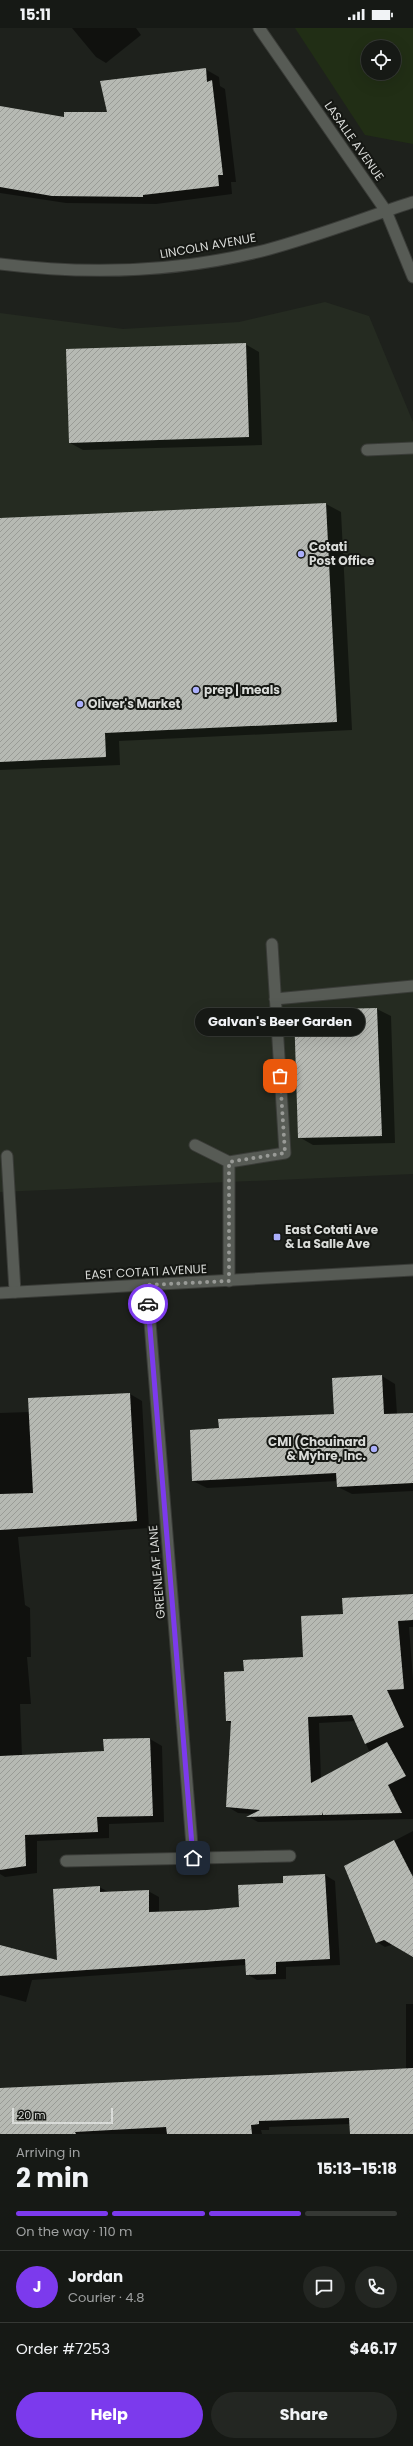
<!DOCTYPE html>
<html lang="en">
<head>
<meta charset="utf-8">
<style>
	:root { --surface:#161915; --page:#232622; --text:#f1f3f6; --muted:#9ea0a0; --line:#353834; --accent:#7c3aed }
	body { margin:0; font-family:Poppins,sans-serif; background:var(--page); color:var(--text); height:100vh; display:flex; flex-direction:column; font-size:15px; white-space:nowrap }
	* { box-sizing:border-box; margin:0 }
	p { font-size:13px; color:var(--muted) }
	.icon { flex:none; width:22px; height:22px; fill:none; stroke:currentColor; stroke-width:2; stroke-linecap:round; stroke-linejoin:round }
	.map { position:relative; height:2106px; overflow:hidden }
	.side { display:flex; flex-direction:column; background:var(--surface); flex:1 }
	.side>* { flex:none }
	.buttons { position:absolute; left:361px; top:12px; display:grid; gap:8px }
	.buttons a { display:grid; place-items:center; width:40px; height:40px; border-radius:50%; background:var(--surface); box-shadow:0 4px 16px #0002,0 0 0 1px var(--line); font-size:20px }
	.scale { position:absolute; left:12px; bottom:10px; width:101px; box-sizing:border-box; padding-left:4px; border:2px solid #d9dbd8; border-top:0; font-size:11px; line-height:14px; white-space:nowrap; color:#d9dbd8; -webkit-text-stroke:3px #151713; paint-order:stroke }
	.pin { position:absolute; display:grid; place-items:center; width:34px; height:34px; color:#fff; margin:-17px; border-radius:8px; box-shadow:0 2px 6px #0006 }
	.courier { position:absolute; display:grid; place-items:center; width:40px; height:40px; margin:-20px; border:3px solid #7c3aed; border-radius:50%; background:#fff; color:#222; box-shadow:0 1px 5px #0007 }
	.bubble { position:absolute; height:28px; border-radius:14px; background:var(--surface); box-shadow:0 4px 16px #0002,0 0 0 1px var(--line); font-size:13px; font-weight:700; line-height:28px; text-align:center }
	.overview em { font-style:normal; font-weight:700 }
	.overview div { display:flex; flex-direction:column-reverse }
	.overview { display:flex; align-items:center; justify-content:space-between; height:68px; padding:0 16px }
	h1 { font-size:26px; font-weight:700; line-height:30px }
	.bar { display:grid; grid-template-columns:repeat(4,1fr); gap:6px 4px; align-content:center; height:48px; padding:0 16px }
	.bar i { height:5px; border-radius:3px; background:var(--line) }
	.bar .selected { background:var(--accent) }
	.bar p { grid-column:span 4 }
	.line { display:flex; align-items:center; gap:10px; padding:0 16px; border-top:1px solid var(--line) }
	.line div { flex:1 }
	.round { display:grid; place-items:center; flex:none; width:42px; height:42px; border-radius:21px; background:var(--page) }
	.cta { display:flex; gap:8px; margin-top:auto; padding:8px 16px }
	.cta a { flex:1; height:46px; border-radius:24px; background:var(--accent); color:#fff; font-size:16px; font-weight:700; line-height:46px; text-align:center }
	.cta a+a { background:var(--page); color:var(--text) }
	.status { display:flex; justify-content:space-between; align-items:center; height:28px; padding:0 20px; background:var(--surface); direction:ltr }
	.status svg { height:11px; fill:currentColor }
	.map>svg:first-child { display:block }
	.built { fill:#252b21 }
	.green { fill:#212e15; fill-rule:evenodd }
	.shadow { fill:#0007; fill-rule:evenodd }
	.building { fill:url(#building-hatch) }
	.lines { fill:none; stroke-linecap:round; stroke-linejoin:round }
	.service-casing { stroke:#3a3c38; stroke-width:13 }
	.minor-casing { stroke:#3a3c38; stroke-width:13 }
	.secondary-casing { stroke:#3a3c38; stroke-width:13 }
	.service { stroke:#575b55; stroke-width:11 }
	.minor { stroke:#575b55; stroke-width:11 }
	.secondary { stroke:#575b55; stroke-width:11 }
	.done { stroke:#989a96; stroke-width:4; stroke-dasharray:0 7.2 }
	.route { stroke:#7c3aed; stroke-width:5 }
	.poi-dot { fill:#abaffb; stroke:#151713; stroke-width:1.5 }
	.labels { text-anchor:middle; stroke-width:4; stroke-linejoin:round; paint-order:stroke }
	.street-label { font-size:12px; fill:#d9dbd8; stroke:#151713 }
	.poi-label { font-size:12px; font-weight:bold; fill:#d9dbd8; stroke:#151713; text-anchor:start }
</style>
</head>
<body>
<div class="status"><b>15:11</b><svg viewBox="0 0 49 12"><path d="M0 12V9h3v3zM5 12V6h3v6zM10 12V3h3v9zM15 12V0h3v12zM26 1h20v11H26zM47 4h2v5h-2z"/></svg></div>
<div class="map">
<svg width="413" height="2106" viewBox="0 0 413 2106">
	<defs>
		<pattern id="building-hatch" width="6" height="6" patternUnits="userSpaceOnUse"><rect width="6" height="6" fill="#b6b9b3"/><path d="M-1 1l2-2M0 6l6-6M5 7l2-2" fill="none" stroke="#999b96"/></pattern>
	</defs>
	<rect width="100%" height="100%" fill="#1e211c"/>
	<path class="built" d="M325,274L369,288L413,394V1146L0,1164V285L123,301L239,294Z"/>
	<path class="green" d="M295,0H413V116L365,107ZM368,19H394V45H368Z"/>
	<path class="shadow" d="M72,0H136L141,7L106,35L96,29Z
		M205,41L219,49L220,58L225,61L236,154H231L232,166L156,176L66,175L0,165V80L65,90L108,85Z
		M245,316L259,324L262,417L83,422L70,415Z
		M326,476L341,484L352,702L119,713L120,737L0,742V491Z
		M377,981L391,988L395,1115L313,1117L299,1109L295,983Z
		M382,1348L395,1356L397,1386H413V1463L352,1466L338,1459V1453L207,1460L193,1453L220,1401L335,1387Z
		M130,1366L142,1373L149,1500L18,1509L25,1577L30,1580L31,1629H27L31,1676H20L22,1728L105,1724L104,1712L150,1711L162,1718L164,1794L109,1796V1810L37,1813V1845L5,1849L0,1846V1385L29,1384Z
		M413,1567V1599H409L413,1651V1791L258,1794L249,1789L253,1786L238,1785L228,1779L232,1696L227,1693L245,1643L304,1630L344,1587ZM356,1693L370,1725L321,1750L319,1695Z
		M413,1803V1846L367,1827Z
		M325,1847L335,1853L340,1937L286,1939V1951L257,1952L247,1946L246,1937L32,1952L26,1974L0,1967V1918L58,1933L99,1859L109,1864L148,1863L159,1869V1885L207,1883L240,1880L284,1856Z
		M413,1897V1927L394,1916L385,1919L377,1914Z
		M406,1976H413V2106H351L350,2096L269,2099V2102H261L262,2106H0V2061L406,2041Z"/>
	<path class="building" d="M206,40L207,54L212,52L223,147H218L219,158L143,167V169L52,168L0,159V78L64,89V84H107L100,53Z
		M246,315L249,409L69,415L66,321Z
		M326,475L337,694L105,705L106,729L0,734V490Z
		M377,980L382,1108L298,1110L294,982Z
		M382,1347L384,1386L413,1385V1455L337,1459L336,1445L192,1453L190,1402L219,1400L218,1391L334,1386L332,1350Z
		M130,1365L137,1493L0,1502V1466L33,1465L28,1370Z
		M413,1566V1592L398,1593L404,1661L387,1662L404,1699L365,1716L352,1687L308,1689L311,1755L387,1714L406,1748L388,1757L402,1785L323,1787L322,1784V1787L246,1789L260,1782L226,1779L231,1693H226L224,1644L244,1643L243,1632L303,1629L301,1588L343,1586L342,1570Z
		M150,1710L153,1788L97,1789L98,1804L25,1807L26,1838L0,1842V1728L104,1723L103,1711Z
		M394,1812L413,1849V1929L384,1912L376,1915L344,1838Z
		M325,1846L330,1931L276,1934V1946L246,1947L245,1931L0,1948V1917L57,1932L53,1861L100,1858V1864L149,1862V1884L207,1882L239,1879L238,1857L283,1855V1848Z
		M413,2040V2106H350L349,2090L259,2093V2096L251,2097L252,2106H167L166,2099L75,2104L76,2106H0V2060Z"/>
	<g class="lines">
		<g class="service-casing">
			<path id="service" d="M367,422L413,420
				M275,971L413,958
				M195,1117L229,1134L285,1125L272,916
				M7,1128L15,1264
				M229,1253V1134"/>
		</g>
		<g class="minor-casing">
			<path id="minor" d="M259,0L386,183L413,249
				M0,236C88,247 180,244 266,222C315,209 364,190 413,174
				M147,1257L193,1830
				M66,1833L290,1828"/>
		</g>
		<g class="secondary-casing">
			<path id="secondary" d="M0,1265L413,1242"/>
		</g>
		<use href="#service" class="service"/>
		<use href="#minor" class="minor"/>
		<use href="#secondary" class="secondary"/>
	</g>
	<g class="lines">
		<path class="done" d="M148,1276L147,1257L229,1253V1134L285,1125L280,1048"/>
		<path class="route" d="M148,1276L193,1830"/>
	</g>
	<g class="poi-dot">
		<circle cx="301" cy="526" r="4"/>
		<circle cx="196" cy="662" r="4"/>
		<circle cx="80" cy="676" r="4"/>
		<rect x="273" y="1205" width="8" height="8" rx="2"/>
		<circle cx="374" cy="1421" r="4"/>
	</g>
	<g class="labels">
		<g class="street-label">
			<text transform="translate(354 113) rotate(55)" y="4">LASALLE AVENUE</text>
			<text transform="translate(208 218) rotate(-10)" y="4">LINCOLN AVENUE</text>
			<text transform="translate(146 1244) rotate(-3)" y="4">EAST COTATI AVENUE</text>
			<text transform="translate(157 1544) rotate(-95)" y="4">GREENLEAF LANE</text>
		</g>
		<g class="poi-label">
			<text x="309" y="523">Cotati<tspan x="309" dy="14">Post Office</tspan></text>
			<text x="204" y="666">prep | meals</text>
			<text x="88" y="680">Oliver's Market</text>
			<text x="285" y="1206">East Cotati Ave<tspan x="285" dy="14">&amp; La Salle Ave</tspan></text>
			<text x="366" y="1418" text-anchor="end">CMI (Chouinard<tspan x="366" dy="14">&amp; Myhre, Inc.</tspan></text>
		</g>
	</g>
</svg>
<div class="buttons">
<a><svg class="icon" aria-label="locate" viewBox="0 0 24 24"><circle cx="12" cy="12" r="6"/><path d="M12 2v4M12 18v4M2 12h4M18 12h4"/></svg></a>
</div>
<div class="scale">20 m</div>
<div class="pin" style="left:280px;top:1048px;background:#ea580c"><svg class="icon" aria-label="bag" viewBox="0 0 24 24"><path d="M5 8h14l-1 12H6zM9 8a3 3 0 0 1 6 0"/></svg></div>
<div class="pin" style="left:193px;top:1830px;background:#1f2937"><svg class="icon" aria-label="home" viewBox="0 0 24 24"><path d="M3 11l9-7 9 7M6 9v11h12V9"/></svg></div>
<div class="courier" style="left:148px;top:1276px"><svg class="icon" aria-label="car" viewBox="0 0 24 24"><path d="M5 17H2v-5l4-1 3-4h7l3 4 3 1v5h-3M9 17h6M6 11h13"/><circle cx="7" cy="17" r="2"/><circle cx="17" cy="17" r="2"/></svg></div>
<div class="bubble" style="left:195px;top:980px;width:170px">Galvan's Beer Garden</div>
</div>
<section class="side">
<div class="overview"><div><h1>2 min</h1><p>Arriving in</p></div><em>15:13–15:18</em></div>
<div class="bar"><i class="selected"></i><i class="selected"></i><i class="selected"></i><i></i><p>On the way · 110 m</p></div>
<div class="line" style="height:72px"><b class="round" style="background:var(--accent);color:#fff">J</b><div><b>Jordan</b><p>Courier · 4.8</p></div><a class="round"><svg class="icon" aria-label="chat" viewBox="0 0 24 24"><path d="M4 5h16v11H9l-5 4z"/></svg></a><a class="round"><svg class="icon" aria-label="phone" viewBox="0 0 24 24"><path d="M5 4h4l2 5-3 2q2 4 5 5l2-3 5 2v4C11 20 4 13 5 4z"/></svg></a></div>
<div class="line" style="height:52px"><div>Order #7253</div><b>$46.17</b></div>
<div class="cta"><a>Help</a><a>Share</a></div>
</section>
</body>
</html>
